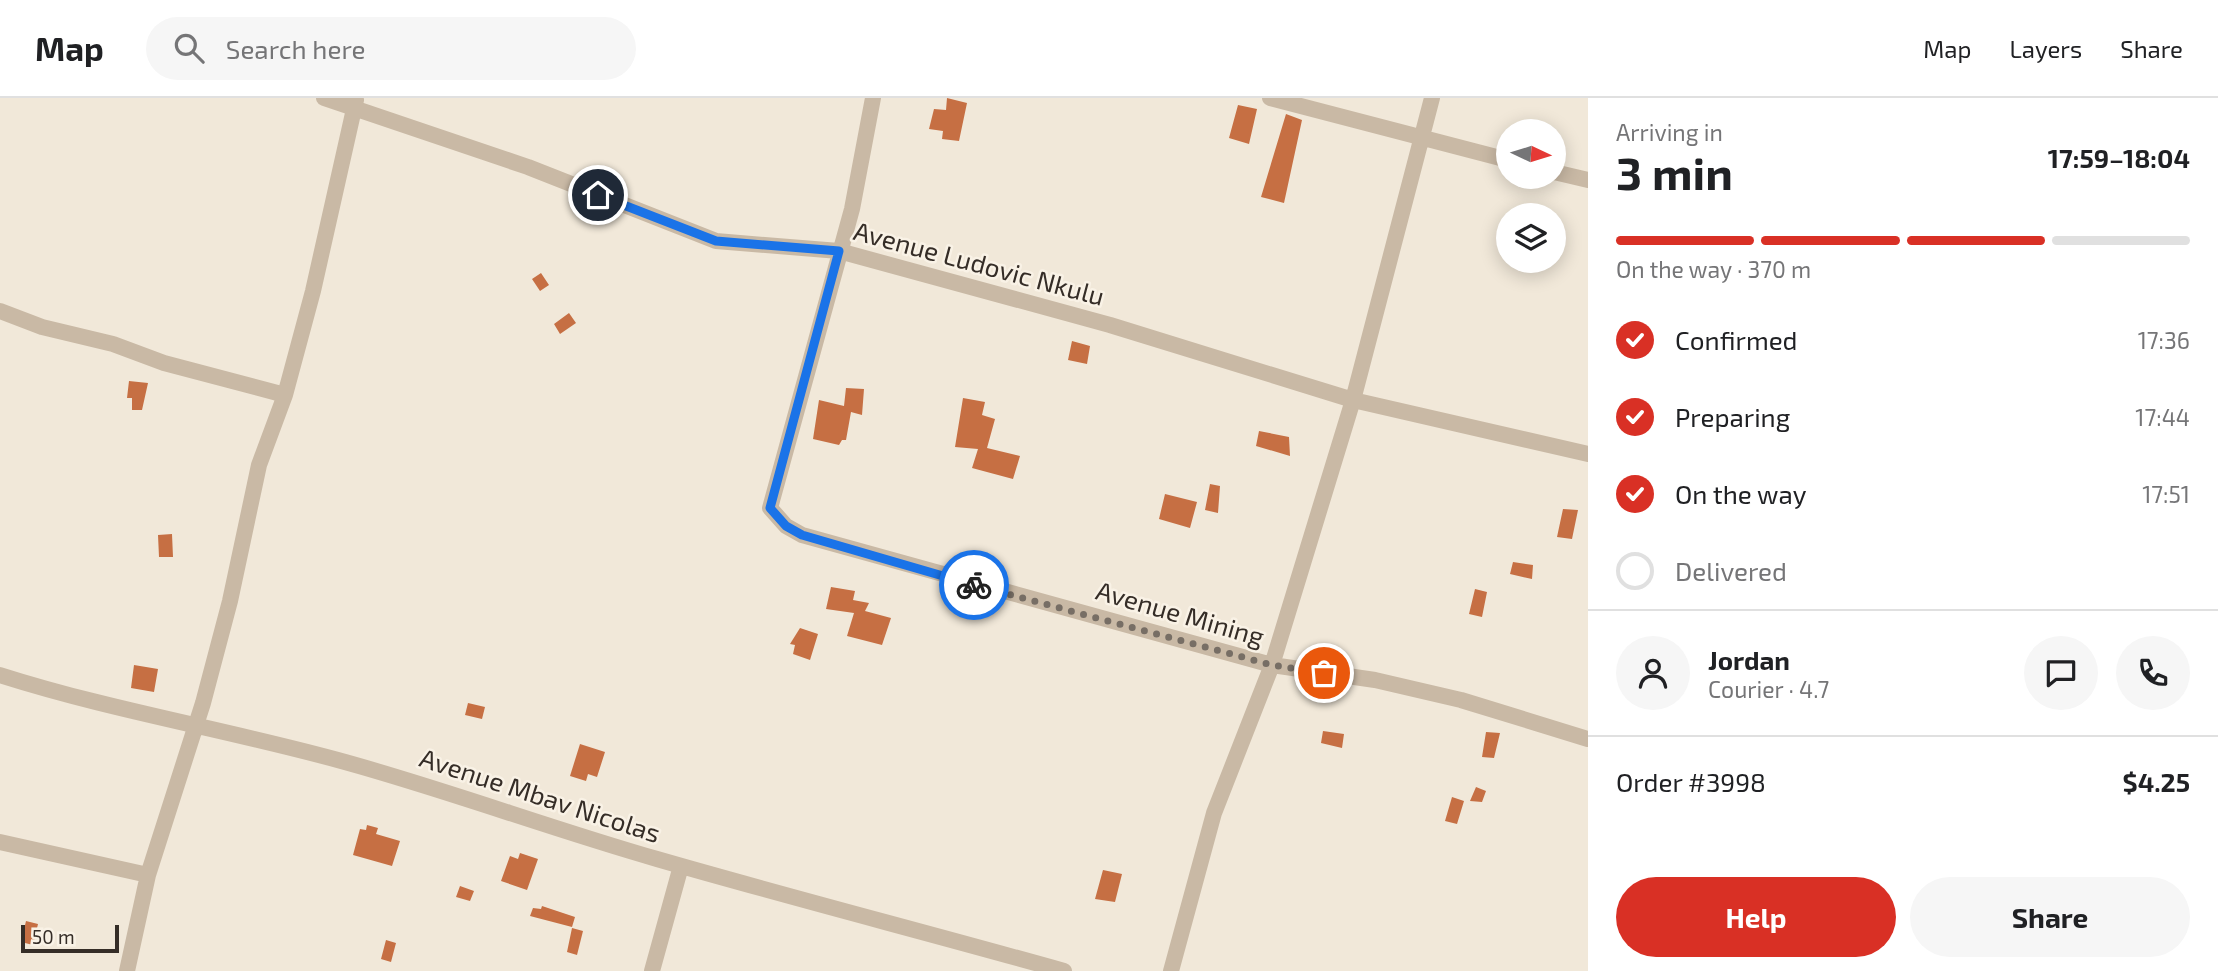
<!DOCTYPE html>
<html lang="en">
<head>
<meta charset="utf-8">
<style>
	:root { --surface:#fff; --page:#f6f6f6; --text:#202124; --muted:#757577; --line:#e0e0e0; --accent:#d93025 }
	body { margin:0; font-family:"Exo 2",sans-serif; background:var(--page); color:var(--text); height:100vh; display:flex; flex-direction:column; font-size:26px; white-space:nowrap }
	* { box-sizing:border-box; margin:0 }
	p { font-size:23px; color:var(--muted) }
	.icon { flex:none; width:38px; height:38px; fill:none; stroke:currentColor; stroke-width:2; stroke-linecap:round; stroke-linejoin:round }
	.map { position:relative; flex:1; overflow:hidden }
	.details { display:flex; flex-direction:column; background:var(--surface); width:630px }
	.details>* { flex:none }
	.needle { width:46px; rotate:94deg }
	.tools { position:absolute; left:1496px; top:21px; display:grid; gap:14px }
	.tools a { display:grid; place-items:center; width:70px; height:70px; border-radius:50%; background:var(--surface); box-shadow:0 4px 18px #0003; font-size:35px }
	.scale { position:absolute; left:21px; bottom:18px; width:98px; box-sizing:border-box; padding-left:7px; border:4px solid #352d27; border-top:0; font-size:19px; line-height:24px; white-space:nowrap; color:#352d27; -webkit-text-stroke:5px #f9f2e6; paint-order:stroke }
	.pin { position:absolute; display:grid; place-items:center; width:60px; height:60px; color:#fff; margin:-30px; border:4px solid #fff; border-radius:50%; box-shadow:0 2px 7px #0007 }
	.courier { position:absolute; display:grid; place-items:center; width:70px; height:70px; margin:-35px; border:5px solid #1a73e8; border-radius:50%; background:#fff; color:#222; box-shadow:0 2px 9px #0007 }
	.overview em { font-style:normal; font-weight:700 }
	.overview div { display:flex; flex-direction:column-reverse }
	.overview { display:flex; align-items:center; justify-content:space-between; height:119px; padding:0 28px }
	h1 { font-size:46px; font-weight:700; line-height:52px }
	.bar { display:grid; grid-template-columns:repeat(4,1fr); gap:10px 7px; align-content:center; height:84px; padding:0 28px }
	.bar i { height:9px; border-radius:5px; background:var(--line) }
	.bar .on { background:var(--accent) }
	.bar p { grid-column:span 4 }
	.line { display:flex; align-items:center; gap:18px; padding:0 28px; border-top:2px solid var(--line) }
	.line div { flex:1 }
	.round { display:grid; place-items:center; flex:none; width:74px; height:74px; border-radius:37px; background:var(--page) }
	ol { padding:0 28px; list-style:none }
	li { display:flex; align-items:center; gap:21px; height:77px }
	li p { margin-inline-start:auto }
	li .icon { padding:7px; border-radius:50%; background:var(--accent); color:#fff; stroke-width:4 }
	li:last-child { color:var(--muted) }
	li i { width:38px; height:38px; border:4px solid var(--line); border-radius:50% }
	.action { display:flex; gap:14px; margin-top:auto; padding:14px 28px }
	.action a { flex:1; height:80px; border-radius:42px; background:var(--accent); color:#fff; font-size:28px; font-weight:700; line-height:80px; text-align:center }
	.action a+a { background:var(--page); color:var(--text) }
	header { display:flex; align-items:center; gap:42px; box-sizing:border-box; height:98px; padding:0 35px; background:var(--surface); border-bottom:2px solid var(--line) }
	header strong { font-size:33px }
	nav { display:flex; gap:38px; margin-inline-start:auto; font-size:24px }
	.search { width:490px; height:63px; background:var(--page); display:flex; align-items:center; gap:18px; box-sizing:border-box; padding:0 24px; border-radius:38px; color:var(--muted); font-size:26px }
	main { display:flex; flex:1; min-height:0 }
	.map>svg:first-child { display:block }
	.building { fill:#c66f43 }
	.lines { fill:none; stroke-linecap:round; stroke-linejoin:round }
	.minor { stroke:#c9b9a5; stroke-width:16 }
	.done { stroke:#776e65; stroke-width:7; stroke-dasharray:0 12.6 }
	.route { stroke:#1a73e8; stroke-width:9 }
	.labels { text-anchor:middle; stroke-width:5; stroke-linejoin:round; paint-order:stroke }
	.street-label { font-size:26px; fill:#352d27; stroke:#f9f2e6 }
</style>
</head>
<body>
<header>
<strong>Map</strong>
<div class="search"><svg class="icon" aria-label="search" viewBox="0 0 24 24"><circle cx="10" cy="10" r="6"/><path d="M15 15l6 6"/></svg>Search here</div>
<nav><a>Map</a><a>Layers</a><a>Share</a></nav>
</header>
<main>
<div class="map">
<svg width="1588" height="873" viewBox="0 0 1588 873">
	<rect width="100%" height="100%" fill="#f1e8d9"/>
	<path class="building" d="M947,0L967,5L959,43L942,41L943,33L929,31L934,11L946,12Z
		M1238,7L1257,11L1249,46L1229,40Z
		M1286,16L1302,22L1284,105L1261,99Z
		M541,175L549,187L540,193L532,181Z
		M569,215L576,225L560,236L554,226Z
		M1072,243L1090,248L1087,266L1068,262Z
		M129,283L148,285L142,312H132V300H127Z
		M846,290L864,291L862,317L851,314L846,342H842L839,347L813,341L819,302L844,308Z
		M963,300L985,304L982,317L995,321L987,350L1020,358L1013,381L972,370L978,351L955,349Z
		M1259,333L1289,339L1290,358L1256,348Z
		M1210,386L1220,388L1218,415L1205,412Z
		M1165,396L1197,404L1190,430L1159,421Z
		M1563,411L1578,412L1572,441L1557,439Z
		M172,436L173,459H159L158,437Z
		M1513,464L1533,467L1532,481L1510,476Z
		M831,489L855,493L853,502L869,505L865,513L891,520L882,547L847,538L854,515L826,511Z
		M1475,491L1487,494L1482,519L1469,516Z
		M800,530L818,536L810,562L793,556L795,547L790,546Z
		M134,567L158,571L154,594L131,590Z
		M468,605L485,609L482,621L465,617Z
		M1323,633L1344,636L1342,650L1321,645Z
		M1486,634L1500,635L1494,660L1482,659Z
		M580,646L605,654L597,679L588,676L586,683L570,678Z
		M1476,689L1486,693L1482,704L1470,703Z
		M1452,699L1464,703L1457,726L1445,723Z
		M367,727L378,730L376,736L400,743L392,768L353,757L360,731L366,732Z
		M520,755L538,761L527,792L501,783L510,758L518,761Z
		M1103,772L1122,776L1115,804L1095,801Z
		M460,788L474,793L470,803L456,799Z
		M542,808L575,819L572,829L530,818L533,810L541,811Z
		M26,823L38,826L33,847L21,844Z
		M572,830L583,833L577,857L567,854Z
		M386,842L396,845L391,864L381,861Z"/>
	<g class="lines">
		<path class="minor" d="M324,0L528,69L716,143L839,153L1110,227L1353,302L1588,356
			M873,0L852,111L770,410L786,428L802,437L1272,567L1375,582L1461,602L1588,641
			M1270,0L1508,62
			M1554,74L1588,82
			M0,213L42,229L113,246L164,265L285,297
			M0,577C113,613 230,632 345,664C450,693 552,731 657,761C792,800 929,835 1064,873
			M0,744L148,777
			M127,873L148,777L203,605L230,503L259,367L285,297L313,193L356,2
			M652,873L681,768
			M1171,873L1214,715L1272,567L1353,302L1432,0"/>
	</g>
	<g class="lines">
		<path class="done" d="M974,487L1272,567L1324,575"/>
		<path class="route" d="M598,97L716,143L839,153L770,410L786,428L802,437L974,487"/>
	</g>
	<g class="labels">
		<g class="street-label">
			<text transform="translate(979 166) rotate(15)" y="9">Avenue Ludovic Nkulu</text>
			<text transform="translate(1180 516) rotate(16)" y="9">Avenue Mining</text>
			<text transform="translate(540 698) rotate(18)" y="9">Avenue Mbav Nicolas</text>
		</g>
	</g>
</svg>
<div class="tools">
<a><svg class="needle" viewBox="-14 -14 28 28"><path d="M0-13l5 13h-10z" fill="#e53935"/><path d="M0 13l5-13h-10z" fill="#757577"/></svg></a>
<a><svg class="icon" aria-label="layers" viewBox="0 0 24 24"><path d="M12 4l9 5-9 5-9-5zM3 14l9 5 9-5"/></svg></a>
</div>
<div class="scale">50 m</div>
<div class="pin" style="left:1324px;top:575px;background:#ea580c"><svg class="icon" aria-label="bag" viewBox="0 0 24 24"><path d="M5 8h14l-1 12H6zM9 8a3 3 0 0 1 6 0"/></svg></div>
<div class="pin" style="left:598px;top:97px;background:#1f2937"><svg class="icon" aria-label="home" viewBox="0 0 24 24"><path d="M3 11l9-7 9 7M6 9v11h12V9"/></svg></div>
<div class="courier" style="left:974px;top:487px"><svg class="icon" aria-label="bike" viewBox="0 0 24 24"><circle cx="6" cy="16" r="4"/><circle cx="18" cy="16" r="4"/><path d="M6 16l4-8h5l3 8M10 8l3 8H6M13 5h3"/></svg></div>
</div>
<section class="details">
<div class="overview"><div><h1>3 min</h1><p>Arriving in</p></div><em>17:59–18:04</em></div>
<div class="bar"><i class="on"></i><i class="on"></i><i class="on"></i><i></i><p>On the way · 370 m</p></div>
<ol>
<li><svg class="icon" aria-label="check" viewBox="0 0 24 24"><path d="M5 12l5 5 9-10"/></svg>Confirmed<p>17:36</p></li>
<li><svg class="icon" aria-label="check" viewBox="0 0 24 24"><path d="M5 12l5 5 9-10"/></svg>Preparing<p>17:44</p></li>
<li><svg class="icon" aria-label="check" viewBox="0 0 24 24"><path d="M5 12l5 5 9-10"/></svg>On the way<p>17:51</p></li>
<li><i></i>Delivered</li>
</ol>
<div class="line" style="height:126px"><a class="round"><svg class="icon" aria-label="person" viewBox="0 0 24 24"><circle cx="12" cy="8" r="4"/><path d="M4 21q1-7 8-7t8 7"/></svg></a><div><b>Jordan</b><p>Courier · 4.7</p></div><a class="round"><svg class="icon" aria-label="chat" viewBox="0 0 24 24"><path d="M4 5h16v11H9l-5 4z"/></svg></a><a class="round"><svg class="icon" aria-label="phone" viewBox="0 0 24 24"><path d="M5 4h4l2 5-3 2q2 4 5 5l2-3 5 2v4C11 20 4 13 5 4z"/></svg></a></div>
<div class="line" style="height:91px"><div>Order #3998</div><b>$4.25</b></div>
<div class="action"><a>Help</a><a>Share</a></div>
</section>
</main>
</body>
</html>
